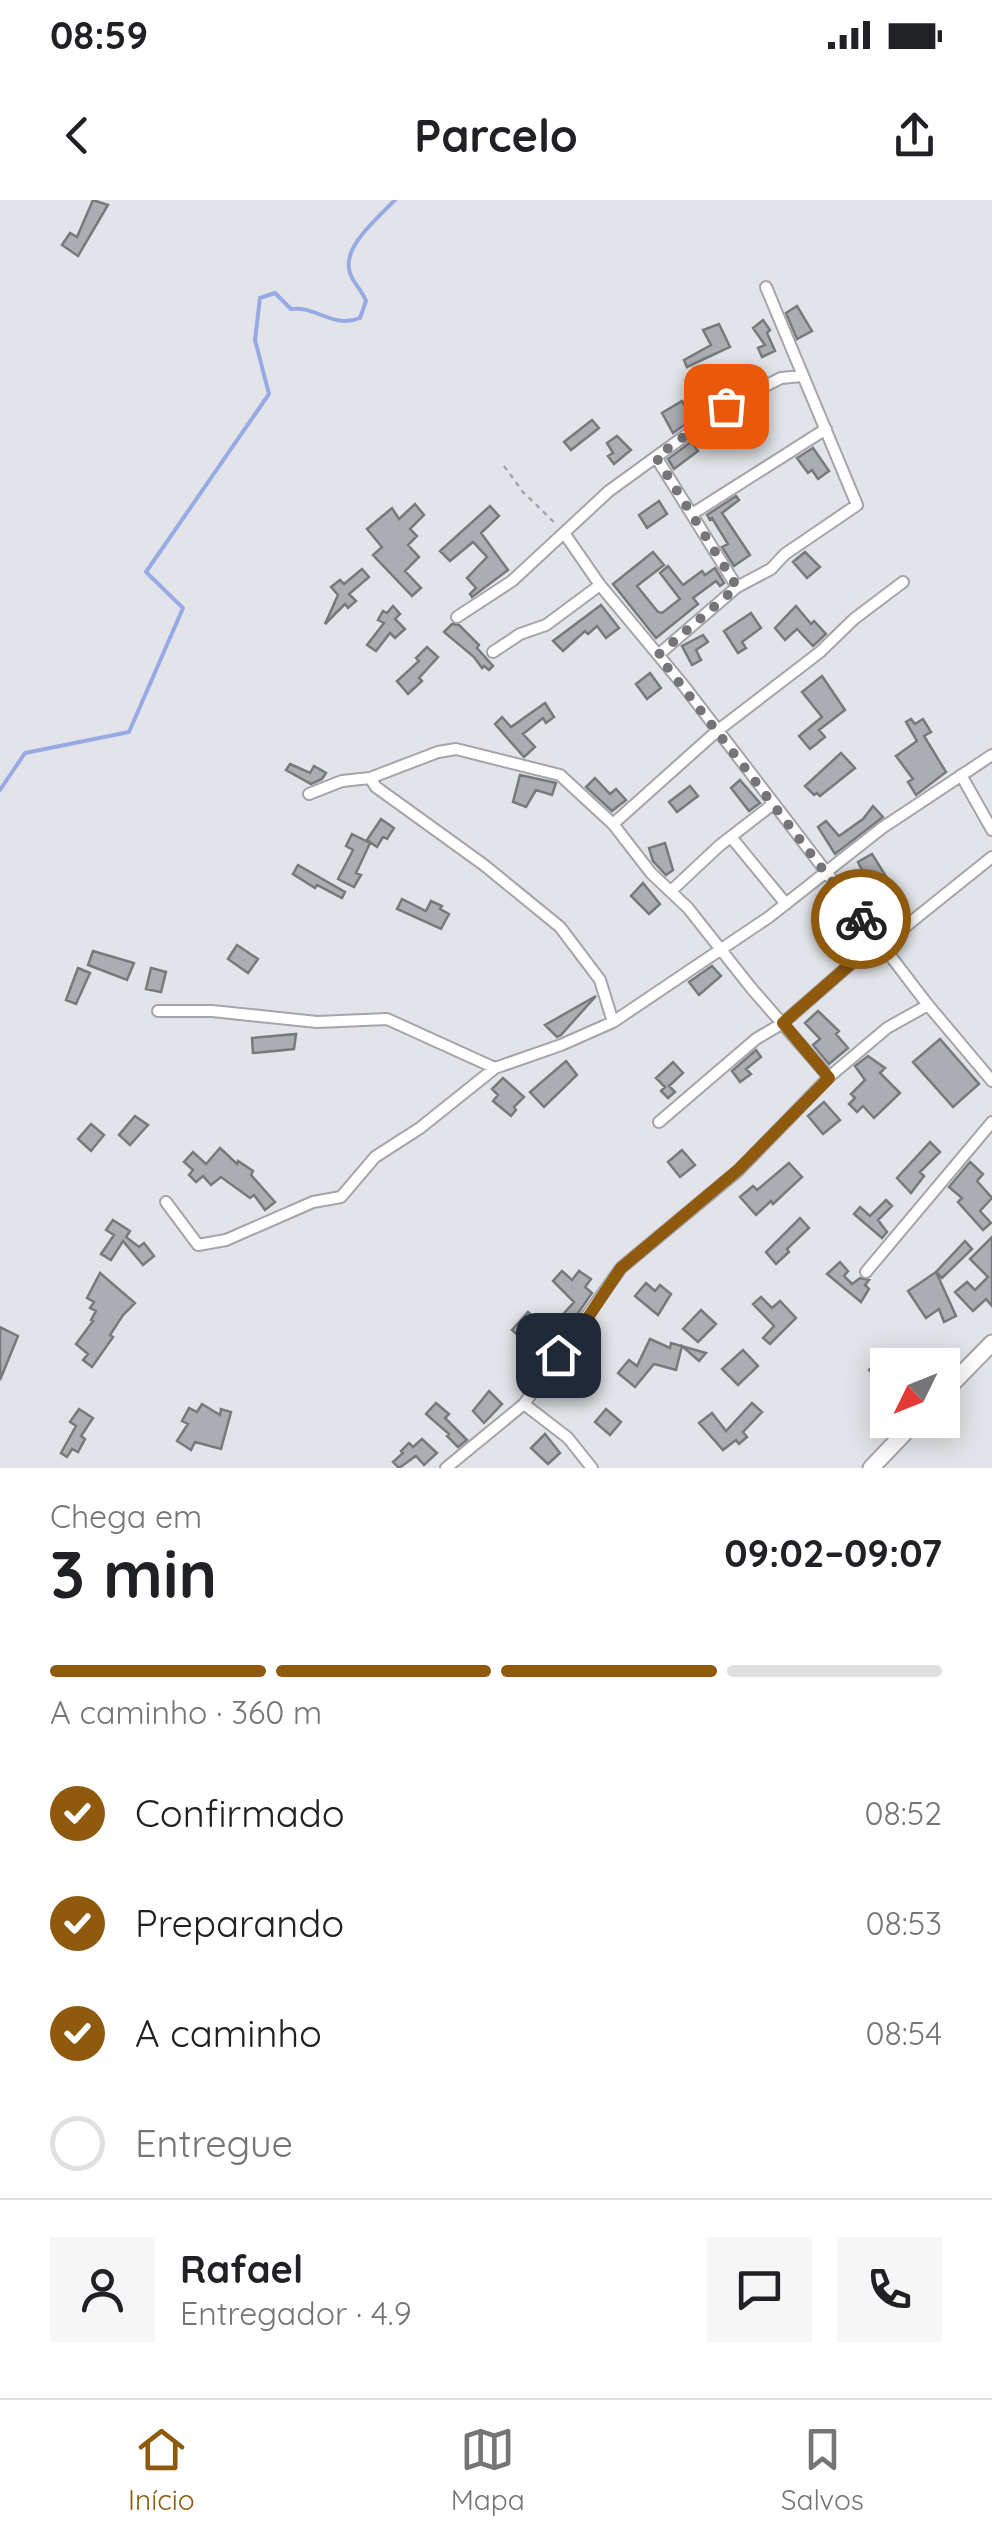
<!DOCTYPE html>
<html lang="pt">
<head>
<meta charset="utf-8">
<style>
	:root { --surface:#fff; --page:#f6f6f6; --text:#202124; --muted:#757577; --line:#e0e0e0; --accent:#8f5a0d }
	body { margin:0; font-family:Quicksand,sans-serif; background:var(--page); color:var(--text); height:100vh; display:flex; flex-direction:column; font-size:38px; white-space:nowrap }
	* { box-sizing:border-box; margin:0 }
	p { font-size:32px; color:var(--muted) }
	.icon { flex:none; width:55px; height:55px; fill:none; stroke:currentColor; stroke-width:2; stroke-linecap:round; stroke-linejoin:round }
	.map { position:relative; height:1268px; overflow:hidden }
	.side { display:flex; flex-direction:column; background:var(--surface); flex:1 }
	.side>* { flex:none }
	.needle { width:65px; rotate:227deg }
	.controls { position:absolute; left:870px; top:1148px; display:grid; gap:20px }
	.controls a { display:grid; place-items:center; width:90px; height:90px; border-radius:0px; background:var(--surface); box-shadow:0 5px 25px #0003; font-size:50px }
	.pin { position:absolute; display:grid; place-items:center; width:85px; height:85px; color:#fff; margin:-42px; border-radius:20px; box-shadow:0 5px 15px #0006 }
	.courier { position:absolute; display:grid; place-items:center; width:100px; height:100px; margin:-50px; border:8px solid #8f5a0d; border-radius:50%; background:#fff; color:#222; box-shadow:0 2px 12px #0007 }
	.head em { font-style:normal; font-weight:700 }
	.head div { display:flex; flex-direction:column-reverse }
	.head { display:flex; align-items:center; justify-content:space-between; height:170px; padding:0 50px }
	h1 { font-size:65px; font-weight:700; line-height:75px }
	.bar { display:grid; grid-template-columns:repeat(4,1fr); gap:15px 10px; align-content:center; height:120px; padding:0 50px }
	.bar i { height:12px; border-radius:8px; background:var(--line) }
	.bar .on { background:var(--accent) }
	.bar p { grid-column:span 4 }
	.line { display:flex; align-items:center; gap:25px; padding:0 50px; border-top:2px solid var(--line) }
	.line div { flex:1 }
	.round { display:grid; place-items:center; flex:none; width:105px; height:105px; border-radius:0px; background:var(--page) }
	ol { padding:0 50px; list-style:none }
	li { display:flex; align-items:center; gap:30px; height:110px }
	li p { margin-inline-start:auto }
	li .icon { padding:10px; border-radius:50%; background:var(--accent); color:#fff; stroke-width:4 }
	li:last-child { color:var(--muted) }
	li i { width:55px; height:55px; border:5px solid var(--line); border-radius:50% }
	.status { display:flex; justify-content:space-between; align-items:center; height:70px; padding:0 50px; background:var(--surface); direction:ltr }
	.status svg { height:28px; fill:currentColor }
	header { display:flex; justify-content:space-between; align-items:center; height:130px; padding:0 50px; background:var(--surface); font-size:45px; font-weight:700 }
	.tabs { display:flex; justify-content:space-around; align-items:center; height:140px; border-top:2px solid var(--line); background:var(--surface); font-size:28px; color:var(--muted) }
	.tabs a { display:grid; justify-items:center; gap:5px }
	.tabs .on { color:var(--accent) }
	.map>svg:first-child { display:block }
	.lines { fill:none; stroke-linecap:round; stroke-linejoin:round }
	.stream { stroke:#98aae4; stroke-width:4 }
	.building { fill:#abadb2; stroke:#77797d; stroke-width:2.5 }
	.minor-casing { stroke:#a3a5aa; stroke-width:14 }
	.primary-casing { stroke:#a3a5aa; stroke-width:19 }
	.path { stroke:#a4a6aa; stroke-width:2.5; stroke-dasharray:5 5; stroke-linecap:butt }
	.minor { stroke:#fff; stroke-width:10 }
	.primary { stroke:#fff; stroke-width:15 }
	.done { stroke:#747578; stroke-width:10; stroke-dasharray:0 18 }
	.route { stroke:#8f5a0d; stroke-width:12 }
</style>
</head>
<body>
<div class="status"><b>08:59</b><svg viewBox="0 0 49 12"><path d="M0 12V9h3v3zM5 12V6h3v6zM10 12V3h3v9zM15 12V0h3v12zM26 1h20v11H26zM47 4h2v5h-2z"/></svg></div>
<header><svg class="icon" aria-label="back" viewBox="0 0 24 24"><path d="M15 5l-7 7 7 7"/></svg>Parcelo<svg class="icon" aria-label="share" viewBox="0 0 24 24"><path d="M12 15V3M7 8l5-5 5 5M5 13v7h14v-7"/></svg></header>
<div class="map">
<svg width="992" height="1268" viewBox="0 0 992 1268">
	<rect width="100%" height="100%" fill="#e2e4e9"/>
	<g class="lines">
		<path class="stream" d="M0,590L25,553L129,532L183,408L146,372L269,194L255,140L260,98L275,93L291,109C317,106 333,129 360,118L366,101C362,90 353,83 350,73C341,47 379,17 395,0"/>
	</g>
	<path class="building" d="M93,0L108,5L78,56L62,45L70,33L77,37Z
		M797,106L812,131L797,139L786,113Z
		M763,120L770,130L767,133L775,151L762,157L758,148L765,145L753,128Z
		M719,124L730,147L687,167L684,160L711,145L703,130Z
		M682,201L693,219L673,233L662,213Z
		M592,220L599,228L571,250L564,242Z
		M617,236L631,250L614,264L608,256L613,253L607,243Z
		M691,242L698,251L674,269L668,259Z
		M813,248L829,271L818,279L812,270L808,273L797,258Z
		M736,296L739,300L722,313L750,355L734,366L722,347L728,344L712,318L710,320L707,315Z
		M659,301L667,314L647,328L639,315Z
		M415,304L424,315L410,329L417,336L408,345L419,357L405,371L421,388L412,396L373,355L382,347L367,329L392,308L399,319Z
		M490,306L499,316L481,333L508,370L472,397L470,394L476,388L467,378L487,357L473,342L450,361L440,351Z
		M653,352L664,365L637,386L658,412L662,413L680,399L660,373L668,366L683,385L702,371L705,375L715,368L724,383L720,386L716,381L693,398L698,404L656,438L613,384Z
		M805,352L820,367L807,378L793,362Z
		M362,369L369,377L349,394L356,401L348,408L345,404L325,424L338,395L331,387L340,380L344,384Z
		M601,405L619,428L606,438L597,426L588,434L585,431L563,451L553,441Z
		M393,406L400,414L395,419L405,429L395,438L390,433L376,451L367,445L384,423L378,420L383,411L387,413Z
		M796,406L811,424L814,421L826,434L813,446L797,429L785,440L775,428Z
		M751,413L761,428L742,442L746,448L738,453L724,431Z
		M452,424L459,425L479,445L477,448L493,466L489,470L484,466L482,468L474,457L444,432Z
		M703,435L708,442L696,450L701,460L692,465L682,446Z
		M427,447L438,457L419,478L422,481L408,494L397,481L419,461L416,458Z
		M650,473L661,488L647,499L636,484Z
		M822,476L845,510L819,530L825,537L810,549L799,536L822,517L802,492Z
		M545,503L554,517L546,523L543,518L523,534L535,547L524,557L495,524L502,517L511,527Z
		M911,519L915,524L923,519L931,532L924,536L946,572L916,595L908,582L913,579L896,556L917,541L906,522Z
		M841,553L855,568L820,596L817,593L814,595L805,586Z
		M290,564L310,573L314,566L326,573L322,579L311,584L286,570Z
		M520,575L556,583L552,595L536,590L526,607L513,602Z
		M595,578L610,594L616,589L626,600L612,611L586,587Z
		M740,580L760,603L749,611L731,588Z
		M690,586L698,596L677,612L669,602Z
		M873,606L883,617L835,654L818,627L826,621L839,636L863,619Z
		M381,619L394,628L387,639L383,637L377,647L367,640Z
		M352,634L370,643L356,673L361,675L354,687L338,679L353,650L346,646Z
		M665,643L673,670L666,675L653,661L649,648Z
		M872,654L892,686L875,695L858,662Z
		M298,665L345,692L342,698L317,685L315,688L293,674Z
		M643,683L660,704L649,714L631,696Z
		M402,699L426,711L431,701L442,706L440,709L449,714L441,729L397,709Z
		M828,718L856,743L842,755L832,745L835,743L820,726Z
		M237,745L258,759L248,773L228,759Z
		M93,751L134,763L127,780L88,765Z
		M712,766L721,776L699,795L689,782Z
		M78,768L90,773L76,804L66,800Z
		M151,768L166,772L161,792L146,789Z
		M596,796L561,835L557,837L545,825Z
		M818,811L839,831L836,834L848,848L829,864L813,845L820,839L805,823Z
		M296,834L294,849L253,853L252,838Z
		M940,839L979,884L953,907L913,862Z
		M756,850L761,857L746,869L751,874L740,882L732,871Z
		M868,856L885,868L880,873L900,893L874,918L863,906L857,912L849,904L855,898L851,894L865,880L855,866Z
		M566,861L577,875L544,907L530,892Z
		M673,862L683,873L669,886L675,892L668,898L661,891L665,887L656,878Z
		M503,878L524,897L514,907L516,910L511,916L493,901L498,895L492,889Z
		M824,902L840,920L823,934L808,916Z
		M135,916L148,925L130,945L119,935Z
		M91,924L104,935L91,951L78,939Z
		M930,942L940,952L920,972L924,976L911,993L897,978Z
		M220,948L237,964L238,961L253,971L251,975L275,1002L265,1010L254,995L250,998L221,977L211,985L203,976L196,982L189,975L193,970L184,962L193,952L206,964Z
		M682,950L695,965L680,977L668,962Z
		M970,962L983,974L977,981L992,998L980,1011L991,1023L983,1030L958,1002L962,998L949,987Z
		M789,963L802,977L773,1004L771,1001L756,1015L740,997L753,986L757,990Z
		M886,1000L892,1006L878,1020L887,1032L882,1038L854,1014L860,1007L870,1016Z
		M800,1018L809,1028L787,1049L789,1052L776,1064L766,1052Z
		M113,1020L130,1031L126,1037L139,1047L144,1043L154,1056L143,1065L123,1041L111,1060L101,1054L114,1035L106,1030Z
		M992,1037V1106L986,1099L973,1111L955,1092L967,1082L975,1090L988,1077L970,1059Z
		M965,1041L972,1049L942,1078L936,1072Z
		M840,1062L848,1071L844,1076L852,1084L860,1078L869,1080L865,1085L869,1089L861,1102L827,1074Z
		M562,1071L572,1080L579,1071L591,1079L585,1087L592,1093L560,1139L549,1130L574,1102L553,1081Z
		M936,1072L956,1116L944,1122L939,1109L926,1118L908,1091Z
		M100,1073L135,1103L123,1115L110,1135L113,1137L92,1167L83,1160L88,1154L76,1144L93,1121L91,1120L96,1111L90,1108L94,1102L87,1098Z
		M646,1083L655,1091L660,1085L671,1094L658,1115L635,1096Z
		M761,1097L772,1108L780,1101L796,1118L770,1144L763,1138L774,1126L753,1104Z
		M701,1110L716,1124L698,1142L683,1129Z
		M528,1112L547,1129L531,1147L512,1130Z
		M0,1127L18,1136L0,1180Z
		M650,1139L670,1148L671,1143L706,1153L699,1161L682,1146L676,1170L654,1164L635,1187L618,1173L629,1160L637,1166Z
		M743,1150L758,1166L738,1185L722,1169Z
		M881,1158L888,1164V1189L869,1170Z
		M489,1191L502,1204L484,1223L473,1211Z
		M436,1203L449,1214L445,1218L467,1240L458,1247L447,1236L449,1234L426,1214Z
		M752,1203L762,1212L743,1232L747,1237L739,1244L736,1240L723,1250L699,1223L712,1213L726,1231Z
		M202,1204L220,1215L221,1209L231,1212L221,1249L195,1242L191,1250L177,1241L188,1224L182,1221L189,1208L197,1212Z
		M79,1209L93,1218L81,1236L85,1239L78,1252L72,1249L67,1257L61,1253L76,1226L70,1222Z
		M606,1209L621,1222L610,1235L595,1222Z
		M545,1234L560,1253L548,1264L531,1248Z
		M422,1239L437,1253L424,1265L416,1256L399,1268L393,1262L403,1253L401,1251L409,1243L413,1247Z"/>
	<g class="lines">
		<g class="minor-casing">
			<path id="minor" d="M656,257L737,387
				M692,314L826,229
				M564,333L600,385L684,486L928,805L992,881
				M457,417L512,381L609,291L726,206L781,178L802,176
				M493,452L520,434L546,425L600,385
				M658,455L737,387L771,369L785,354L857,305L766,87
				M961,575L992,630
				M370,578L376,587L484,665L560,727L600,780L613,822
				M309,594L342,581L370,578L438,552L456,549L560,575L613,624L651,673L688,708L752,789L829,877
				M613,624L717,531L820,452L854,419L903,382
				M731,637L786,704
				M671,691L719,646L773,604
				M158,811H212L317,822L387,819L495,868
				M659,922L756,839L783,823L878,740L896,734L992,657
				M166,1002L198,1045L226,1040L313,1002L341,997L375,957L420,928L495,868L561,845L613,822L769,717L882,628L992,555
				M866,1072L992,922
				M524,1204L568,1238L592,1268
				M446,1268L524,1204L621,1068L739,970L829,877L887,828L928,805"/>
		</g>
		<g class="primary-casing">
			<path id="primary" d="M942,1194L992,1143
				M871,1268L917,1220"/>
		</g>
		<path class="path" d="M504,266L523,292L556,324"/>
		<use href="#minor" class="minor"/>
		<use href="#primary" class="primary"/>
	</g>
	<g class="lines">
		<path class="done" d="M726,206L656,257L737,387L658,455L861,719"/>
		<path class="route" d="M558,1155L589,1116L621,1068L738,970L829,878L783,823L878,740L861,719"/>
	</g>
</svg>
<div class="controls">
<a><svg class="needle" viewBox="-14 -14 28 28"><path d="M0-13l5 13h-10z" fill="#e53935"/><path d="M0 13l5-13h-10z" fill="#757577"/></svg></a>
</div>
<div class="pin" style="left:726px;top:206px;background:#ea580c"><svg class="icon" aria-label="bag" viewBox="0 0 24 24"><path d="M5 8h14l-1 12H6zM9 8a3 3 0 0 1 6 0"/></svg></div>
<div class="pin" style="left:558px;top:1155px;background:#1f2937"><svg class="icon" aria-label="home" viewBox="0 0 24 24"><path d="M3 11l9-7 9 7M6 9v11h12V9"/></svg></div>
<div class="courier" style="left:861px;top:719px"><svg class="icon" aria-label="bike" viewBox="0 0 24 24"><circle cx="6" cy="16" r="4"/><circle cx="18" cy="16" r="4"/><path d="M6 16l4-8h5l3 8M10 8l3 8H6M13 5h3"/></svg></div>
</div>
<section class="side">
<div class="head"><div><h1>3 min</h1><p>Chega em</p></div><em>09:02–09:07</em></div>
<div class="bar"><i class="on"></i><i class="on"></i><i class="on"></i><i></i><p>A caminho · 360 m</p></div>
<ol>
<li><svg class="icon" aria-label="check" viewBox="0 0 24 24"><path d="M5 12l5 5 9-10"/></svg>Confirmado<p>08:52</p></li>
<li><svg class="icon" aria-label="check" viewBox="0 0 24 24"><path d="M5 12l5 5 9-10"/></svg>Preparando<p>08:53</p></li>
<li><svg class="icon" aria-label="check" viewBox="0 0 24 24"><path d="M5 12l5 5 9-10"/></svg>A caminho<p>08:54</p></li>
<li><i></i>Entregue</li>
</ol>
<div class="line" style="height:180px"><a class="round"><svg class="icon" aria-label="person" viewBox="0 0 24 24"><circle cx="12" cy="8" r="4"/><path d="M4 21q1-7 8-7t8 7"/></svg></a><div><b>Rafael</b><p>Entregador · 4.9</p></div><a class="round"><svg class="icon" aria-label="chat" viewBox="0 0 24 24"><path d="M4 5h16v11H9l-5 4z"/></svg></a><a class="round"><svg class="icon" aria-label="phone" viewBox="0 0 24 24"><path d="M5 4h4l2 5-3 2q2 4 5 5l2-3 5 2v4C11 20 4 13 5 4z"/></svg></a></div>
</section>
<nav class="tabs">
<a class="on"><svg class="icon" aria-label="home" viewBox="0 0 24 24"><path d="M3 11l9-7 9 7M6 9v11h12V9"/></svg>Início</a>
<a><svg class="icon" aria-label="map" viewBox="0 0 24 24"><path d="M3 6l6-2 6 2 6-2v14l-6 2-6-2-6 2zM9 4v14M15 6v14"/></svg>Mapa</a>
<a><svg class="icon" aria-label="saved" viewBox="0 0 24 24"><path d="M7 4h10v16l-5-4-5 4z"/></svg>Salvos</a>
</nav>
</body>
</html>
